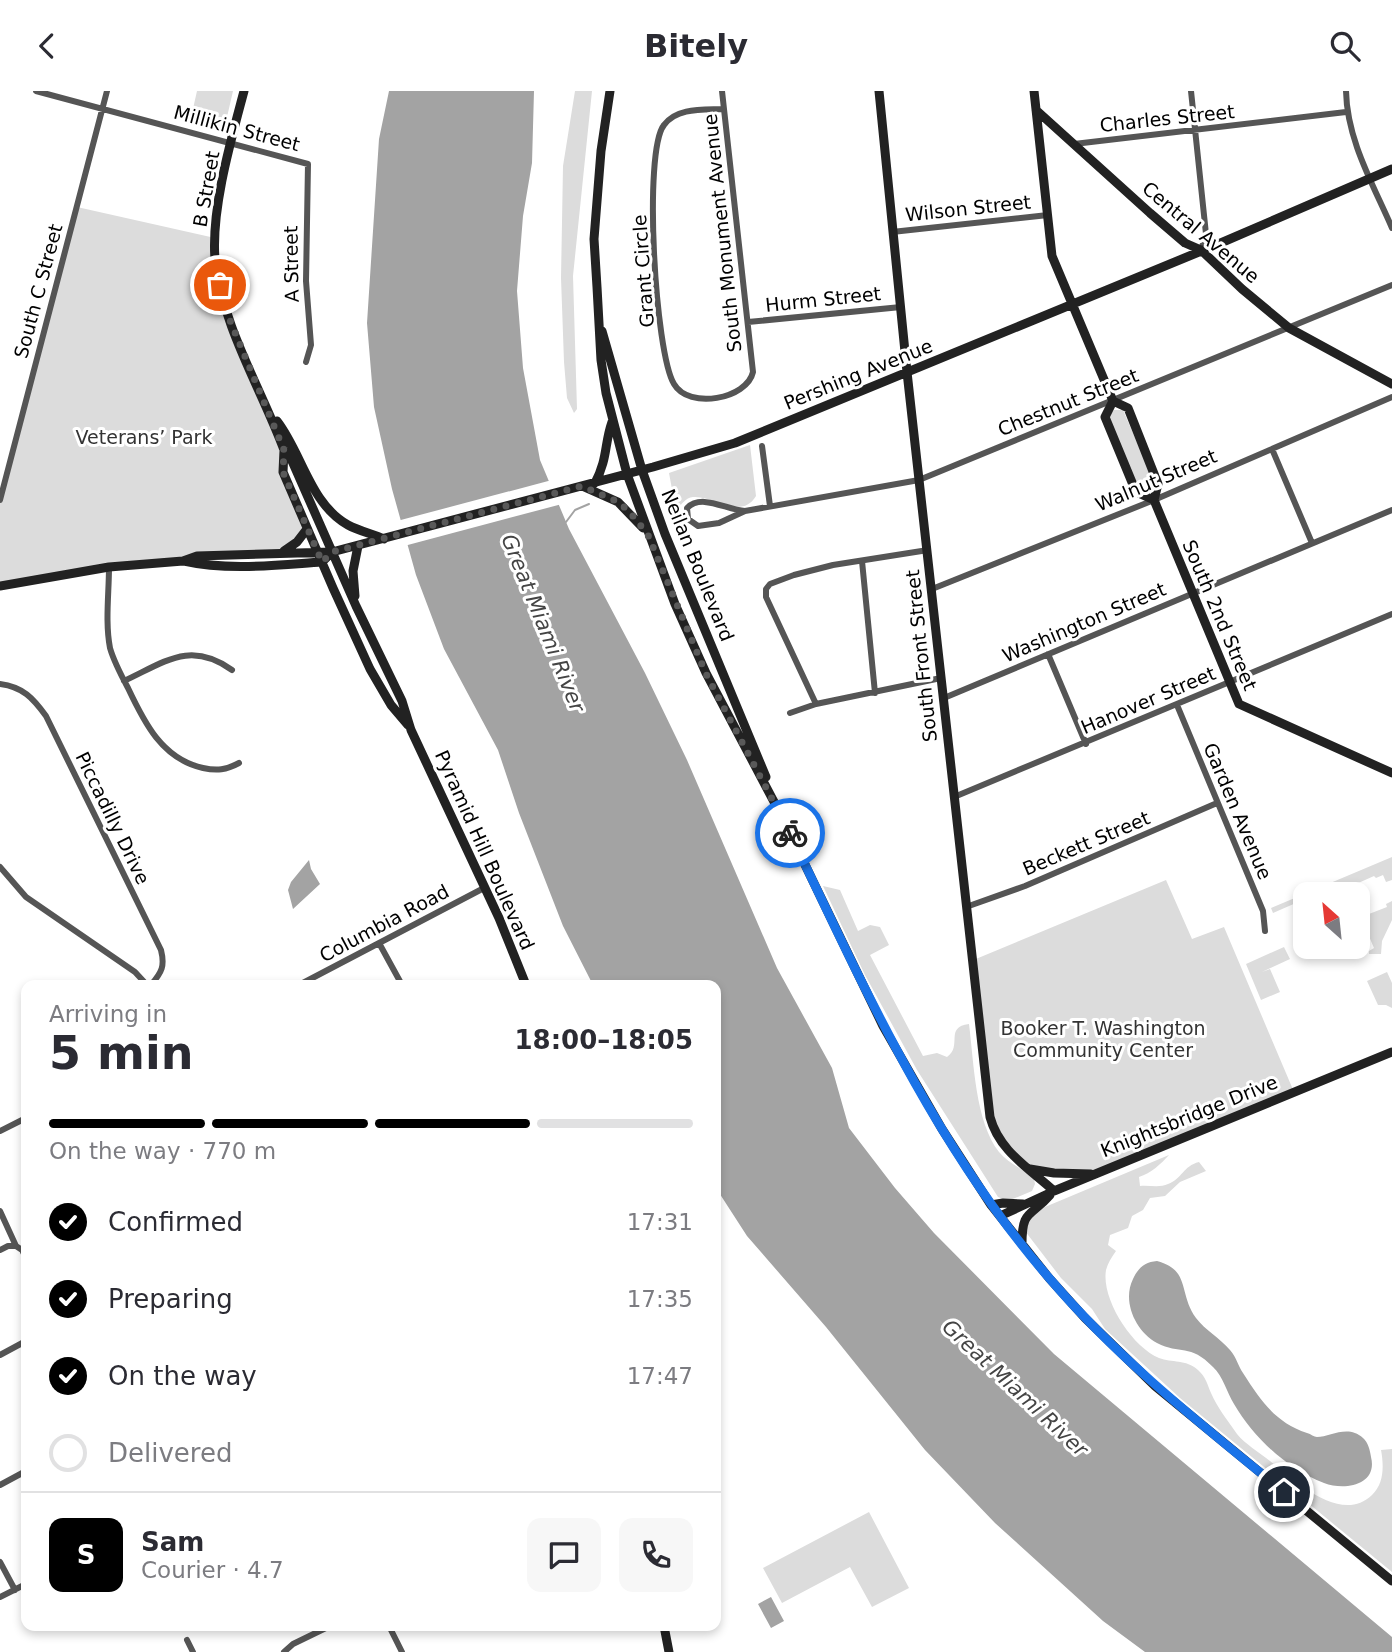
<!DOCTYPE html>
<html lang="en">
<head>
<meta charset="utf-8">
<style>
	:root { --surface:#fff; --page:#f7f7f7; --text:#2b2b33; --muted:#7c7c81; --line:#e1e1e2; --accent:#000 }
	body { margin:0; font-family:"DejaVu Sans",sans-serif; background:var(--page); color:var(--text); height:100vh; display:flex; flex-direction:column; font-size:26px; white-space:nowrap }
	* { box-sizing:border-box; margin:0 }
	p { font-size:23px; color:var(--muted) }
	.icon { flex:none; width:38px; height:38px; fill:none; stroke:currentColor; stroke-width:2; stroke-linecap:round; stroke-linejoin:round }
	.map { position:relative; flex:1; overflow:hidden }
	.side { position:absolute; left:21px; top:889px; width:700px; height:651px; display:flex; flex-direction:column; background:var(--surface); border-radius:14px; box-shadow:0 4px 10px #0003 }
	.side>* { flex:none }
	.needle { width:46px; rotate:333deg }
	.fabs { position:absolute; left:1293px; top:791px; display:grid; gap:14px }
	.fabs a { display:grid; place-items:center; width:77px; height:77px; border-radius:14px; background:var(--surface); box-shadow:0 4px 10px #0003; font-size:35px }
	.pin { position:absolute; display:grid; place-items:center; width:60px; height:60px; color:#fff; margin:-30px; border:4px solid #fff; border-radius:50%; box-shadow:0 2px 7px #0007 }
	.courier { position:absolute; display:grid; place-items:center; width:70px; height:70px; margin:-35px; border:5px solid #1a73e8; border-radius:50%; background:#fff; color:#222; box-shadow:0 2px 9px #0007 }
	.summary em { font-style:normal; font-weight:800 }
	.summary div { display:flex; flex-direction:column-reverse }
	.summary { display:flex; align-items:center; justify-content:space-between; height:119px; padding:0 28px }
	h1 { font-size:46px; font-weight:800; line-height:52px }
	.bar { display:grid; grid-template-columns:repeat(4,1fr); gap:10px 7px; align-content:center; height:84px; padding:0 28px }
	.bar i { height:9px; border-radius:5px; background:var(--line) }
	.bar .current { background:var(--accent) }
	.bar p { grid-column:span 4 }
	.line { display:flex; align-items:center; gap:18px; padding:0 28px; border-top:2px solid var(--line) }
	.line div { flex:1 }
	.round { display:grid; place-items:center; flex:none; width:74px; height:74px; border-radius:14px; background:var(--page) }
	ol { padding:0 28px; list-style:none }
	li { display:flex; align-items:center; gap:21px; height:77px }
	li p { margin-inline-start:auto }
	li .icon { padding:7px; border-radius:50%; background:var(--accent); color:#fff; stroke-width:4 }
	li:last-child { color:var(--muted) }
	li i { width:38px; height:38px; border:4px solid var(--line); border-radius:50% }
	header { display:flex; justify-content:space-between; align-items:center; height:91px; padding:0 28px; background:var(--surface); font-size:32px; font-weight:800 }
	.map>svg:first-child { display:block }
	.green { fill:#dcdcdc }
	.water { fill:#a3a3a3 }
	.pier { fill:#fff }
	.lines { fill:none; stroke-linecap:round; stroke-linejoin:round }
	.stream { stroke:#a3a3a3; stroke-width:2 }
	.street { stroke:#555; stroke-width:6 }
	.secondary { stroke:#222; stroke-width:9 }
	.done { stroke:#595959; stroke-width:7; stroke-dasharray:0 12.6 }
	.route { stroke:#1a73e8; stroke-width:9 }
	.labels { text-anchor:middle; stroke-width:6; stroke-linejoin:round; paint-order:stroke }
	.street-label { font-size:19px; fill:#000; stroke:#fff }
	.park-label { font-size:19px; fill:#333; stroke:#fff }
	.water-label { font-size:21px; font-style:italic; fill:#444; stroke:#fff }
</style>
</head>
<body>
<header><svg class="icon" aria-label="back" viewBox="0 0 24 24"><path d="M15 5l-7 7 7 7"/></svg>Bitely<svg class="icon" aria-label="search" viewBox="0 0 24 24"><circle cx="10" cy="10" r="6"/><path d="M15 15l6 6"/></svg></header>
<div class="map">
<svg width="1392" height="1561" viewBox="0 0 1392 1561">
	<rect width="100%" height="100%" fill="#fff"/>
	<path class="green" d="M197,0H233L224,39L190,31Z
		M575,0H592L573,185L577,318L574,322L567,307L564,271L561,187L563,75Z
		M77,116L215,147L229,227L270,321L282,371L307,438L279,462L197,465L0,495V409Z
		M1114,319H1123L1154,391L1149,397L1138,398L1108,326Z
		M750,354L756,405C741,430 713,404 693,406C685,407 681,414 676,420L669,382Z
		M1392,766V789L1386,791L1383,784L1376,787L1374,785L1356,793L1357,796L1338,803H1332L1329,798L1316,803H1306L1305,808L1273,822L1271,817Z
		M1166,789L1192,848L1224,836L1294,1001L1096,1082L1030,1078L993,1039L971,870Z
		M823,795L840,799L858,840L870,834L880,836L889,854L870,864L923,965L937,962L947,966C963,955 944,936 969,933C974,972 975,1030 999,1061C1009,1073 1024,1078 1034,1088L1035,1093L1032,1100L1008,1110L998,1106L917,979L865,884Z
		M1392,810V829L1382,850L1381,863H1369V860L1374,857L1365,836L1367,835L1360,824L1367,821L1369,823L1387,816L1386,813Z
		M1284,856L1290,868L1262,881L1270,878L1280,901L1261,909L1246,873Z
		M1387,881L1392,892V917L1386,914H1378L1367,890Z
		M1169,1064C1161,1073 1151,1082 1139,1086L1140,1095C1149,1094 1160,1097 1168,1093C1182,1088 1183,1075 1199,1071L1206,1080L1180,1091L1165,1105L1150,1107L1143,1119L1132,1125L1128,1137L1110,1144L1108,1154L1116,1160C1111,1167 1108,1172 1106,1179C1101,1208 1132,1256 1159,1267C1172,1272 1186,1268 1198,1279C1206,1286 1207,1293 1211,1302C1217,1316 1228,1330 1237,1343C1245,1353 1259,1361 1270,1370C1294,1389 1341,1434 1372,1404C1384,1393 1384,1375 1381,1359L1392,1358V1481L1180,1307L1105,1238L1092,1218L1061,1187L1025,1140L1033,1121Z
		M869,1421L909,1497L872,1516L850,1476L782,1512L763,1477Z"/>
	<path class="water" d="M389,0H534L532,72L523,125L517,200L523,277L540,369L569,438L645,582L687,669L777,877L832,977L849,1037L895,1097L934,1142L1054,1263L1392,1546V1561H1145L1103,1530L995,1432L925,1359L826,1236L747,1145L716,1097V894H593L563,835L519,722L498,659L444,558L416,484L392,398L374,316L367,232L379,48Z
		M309,769L311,778L320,793L293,818L288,799L291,791Z
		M1157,1170C1191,1179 1178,1202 1196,1227C1205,1239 1220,1247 1230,1259C1237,1267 1238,1275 1243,1282C1261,1310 1275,1331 1307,1342C1311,1343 1314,1346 1317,1346C1330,1346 1348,1333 1363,1347C1368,1351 1370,1359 1371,1366C1378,1394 1345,1400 1324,1392C1287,1378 1254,1347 1234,1313C1227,1302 1223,1285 1213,1276C1190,1252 1180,1264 1157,1252C1135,1240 1122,1210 1133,1188C1138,1177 1145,1171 1157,1170Z
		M771,1506L784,1530L771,1537L758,1513Z"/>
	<path class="pier" d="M552,389L562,413L404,455L397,430Z"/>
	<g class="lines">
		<path class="stream" d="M566,431L575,419L589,413"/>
		<path class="street" d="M36,0L308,73L306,190L311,254L306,271
			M722,0L753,281C747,308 689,319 674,293C655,262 643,60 664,34C677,16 704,19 724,18
			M1191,0L1206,143L1201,159
			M1346,0C1347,49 1373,93 1392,137
			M1074,53L1346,21
			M892,141L1048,124
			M748,231L901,216
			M762,355L770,415
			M1272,358L1312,452
			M0,409L107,0
			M745,420L719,432L698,435L688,428L687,417C702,402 726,419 745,420L919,389L1392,194
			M862,470L875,602
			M109,476C109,502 105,531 110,557C114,571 121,584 128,597C144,631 162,668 203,677C217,680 226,679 239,672
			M932,498L1154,409L1392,306
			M1048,563L1086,653
			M124,590C165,571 190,549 232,579
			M0,593C23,596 33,607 46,625L161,859C165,875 162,881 151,894
			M944,607L1392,419
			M816,613L766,506V498L770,493L794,484L833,474L928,459
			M1177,614L1263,820L1265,840
			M790,622L816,613L941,587
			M954,706L1392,523
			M0,776L26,806L135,881L147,894
			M966,816L1025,795L1217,712
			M379,852L402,894
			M299,894L484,797
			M0,1040L26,1027
			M0,1120L16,1155L22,1159L26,1167
			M0,1159L8,1155H16
			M0,1264L26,1250
			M0,1394L26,1380
			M0,1471L15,1499
			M0,1506L26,1493
			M389,1535L402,1561
			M187,1549L193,1561
			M284,1561L293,1553L330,1535"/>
		<path class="secondary" d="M244,0C231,49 211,118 215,168C222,235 261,297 284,359L292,370L356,515L402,610L411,639L499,827L526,894
			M610,0L601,60L594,148L597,196L601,269L606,302L627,383L675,513L706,582L781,724L883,935L942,1038L991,1114L1049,1187L1085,1227L1155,1295L1392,1490
			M879,0L907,281L990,1026C999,1060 1029,1077 1054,1100
			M1034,0L1052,165L1113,310L1128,317L1158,393L1154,409L1239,613L1392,682
			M1036,19L1150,122L1185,152L1201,159L1242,198L1289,237L1392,293
			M602,240L642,379L665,443L766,686
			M1113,310L1105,326L1136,401L1154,409
			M277,330C302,362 310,413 348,434C359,440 373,443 384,448
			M284,359L283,381L333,497L370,578L391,614L408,634
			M595,392C608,367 604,354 612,331
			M582,395L618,411L643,437
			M284,460L297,451L307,438
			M184,470C228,480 277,474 322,471
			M322,471L332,461L653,376L735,352L1216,154L1392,78
			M0,495L109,476L183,470L197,465L332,461
			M355,505L353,480L358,455
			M1030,1078L1054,1082L1091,1083
			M991,1114L1003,1112L1023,1113
			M1000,1125L1054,1100L1392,961
			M1022,1153C1022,1118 1030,1127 1050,1104
			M664,1535L669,1561"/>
	</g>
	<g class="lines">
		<path class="done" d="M220,194L229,227L284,359L283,381L322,471L332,461L582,395L618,411L629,420L648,444L706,583L790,742"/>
		<path class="route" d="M790,742C864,897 936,1057 1050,1188C1119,1269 1202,1334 1284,1401"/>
	</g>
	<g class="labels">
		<g class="street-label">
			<text transform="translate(1167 27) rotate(-6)" y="7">Charles Street</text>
			<text transform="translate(237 37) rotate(15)" y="7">Millikin Street</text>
			<text transform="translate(206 98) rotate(-80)" y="7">B Street</text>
			<text transform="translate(968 117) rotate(-6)" y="7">Wilson Street</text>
			<text transform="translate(1201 141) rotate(40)" y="7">Central Avenue</text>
			<text transform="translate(722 142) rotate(-96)" y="7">South Monument Avenue</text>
			<text transform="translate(291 173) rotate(-91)" y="7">A Street</text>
			<text transform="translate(643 180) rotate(-94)" y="7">Grant Circle</text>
			<text transform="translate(38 200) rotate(-75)" y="7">South C Street</text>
			<text transform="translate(823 208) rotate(-6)" y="7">Hurm Street</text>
			<text transform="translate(858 283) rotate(-22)" y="7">Pershing Avenue</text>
			<text transform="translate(1068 311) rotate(-22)" y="7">Chestnut Street</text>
			<text transform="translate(1156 389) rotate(-23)" y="7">Walnut Street</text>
			<text transform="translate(698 474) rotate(68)" y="7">Neilan Boulevard</text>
			<text transform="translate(1220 524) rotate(67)" y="7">South 2nd Street</text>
			<text transform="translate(1084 531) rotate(-23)" y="7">Washington Street</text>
			<text transform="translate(921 565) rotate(-96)" y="7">South Front Street</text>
			<text transform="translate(1148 609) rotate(-23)" y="7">Hanover Street</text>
			<text transform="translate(1238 720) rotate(67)" y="7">Garden Avenue</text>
			<text transform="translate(113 727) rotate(64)" y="7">Piccadilly Drive</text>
			<text transform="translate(1086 752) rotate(-23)" y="7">Beckett Street</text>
			<text transform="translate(485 759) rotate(66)" y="7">Pyramid Hill Boulevard</text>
			<text transform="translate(384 832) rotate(-28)" y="7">Columbia Road</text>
			<text transform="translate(1189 1025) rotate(-22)" y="7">Knightsbridge Drive</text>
		</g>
		<g class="park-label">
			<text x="144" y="353">Veterans’ Park</text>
			<text x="1103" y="944">Booker T. Washington<tspan x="1103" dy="22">Community Center</tspan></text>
		</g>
		<g class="water-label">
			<text transform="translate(543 532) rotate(68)" y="7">Great Miami River</text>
			<text transform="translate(1015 1297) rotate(43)" y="7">Great Miami River</text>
		</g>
	</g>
</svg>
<div class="fabs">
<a><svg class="needle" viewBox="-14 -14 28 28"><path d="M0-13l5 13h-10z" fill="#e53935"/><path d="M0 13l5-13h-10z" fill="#7c7c81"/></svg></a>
</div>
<div class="pin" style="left:220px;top:194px;background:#ea580c"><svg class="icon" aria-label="bag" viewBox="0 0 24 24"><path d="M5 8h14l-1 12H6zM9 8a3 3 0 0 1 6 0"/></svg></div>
<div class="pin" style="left:1284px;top:1401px;background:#1f2937"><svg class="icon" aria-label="home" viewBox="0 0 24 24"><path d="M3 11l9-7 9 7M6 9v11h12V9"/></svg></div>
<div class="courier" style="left:790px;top:742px"><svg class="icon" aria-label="bike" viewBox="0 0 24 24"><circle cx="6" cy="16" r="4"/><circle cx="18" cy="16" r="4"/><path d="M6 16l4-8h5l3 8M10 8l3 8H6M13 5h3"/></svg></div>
<section class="side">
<div class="summary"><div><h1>5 min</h1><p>Arriving in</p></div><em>18:00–18:05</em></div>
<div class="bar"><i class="current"></i><i class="current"></i><i class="current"></i><i></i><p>On the way · 770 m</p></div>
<ol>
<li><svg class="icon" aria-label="check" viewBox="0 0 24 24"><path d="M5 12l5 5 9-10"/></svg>Confirmed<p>17:31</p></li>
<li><svg class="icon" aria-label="check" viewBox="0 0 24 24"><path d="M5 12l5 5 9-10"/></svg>Preparing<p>17:35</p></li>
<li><svg class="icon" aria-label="check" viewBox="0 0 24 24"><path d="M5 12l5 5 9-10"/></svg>On the way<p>17:47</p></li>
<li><i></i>Delivered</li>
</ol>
<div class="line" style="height:126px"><b class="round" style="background:var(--accent);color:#fff">S</b><div><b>Sam</b><p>Courier · 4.7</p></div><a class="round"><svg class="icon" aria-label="chat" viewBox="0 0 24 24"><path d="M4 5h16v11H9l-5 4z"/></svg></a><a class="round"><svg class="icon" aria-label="phone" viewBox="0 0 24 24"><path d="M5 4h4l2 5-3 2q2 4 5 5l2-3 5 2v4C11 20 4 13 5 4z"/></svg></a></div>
</section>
</div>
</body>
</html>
